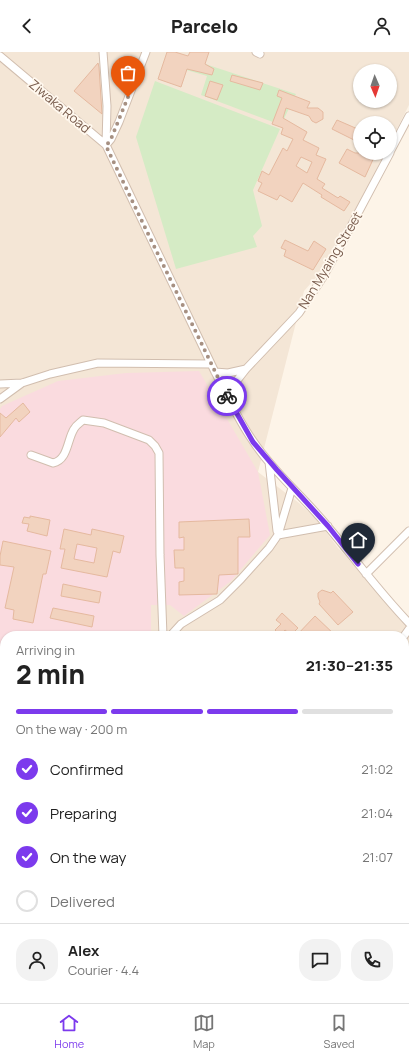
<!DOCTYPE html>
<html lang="en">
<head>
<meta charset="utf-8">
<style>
	:root { --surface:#fff; --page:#f2f2f2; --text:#222; --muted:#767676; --line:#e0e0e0; --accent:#7c3aed }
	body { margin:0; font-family:Manrope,sans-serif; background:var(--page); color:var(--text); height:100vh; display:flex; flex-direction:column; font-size:15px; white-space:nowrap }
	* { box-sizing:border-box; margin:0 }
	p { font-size:13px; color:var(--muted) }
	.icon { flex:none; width:22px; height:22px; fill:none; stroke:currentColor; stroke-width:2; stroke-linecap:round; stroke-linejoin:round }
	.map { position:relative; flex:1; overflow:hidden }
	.side { position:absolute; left:0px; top:579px; width:409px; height:372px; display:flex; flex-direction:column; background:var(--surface); border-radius:16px 16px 0 0; box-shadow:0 1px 3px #0004 }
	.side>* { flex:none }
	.needle { width:26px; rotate:178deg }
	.fabs { position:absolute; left:353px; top:12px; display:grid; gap:8px }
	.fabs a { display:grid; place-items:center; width:44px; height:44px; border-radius:50%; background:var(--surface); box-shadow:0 1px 3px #0004; font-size:20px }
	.pin { position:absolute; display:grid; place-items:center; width:34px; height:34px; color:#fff; margin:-41px -17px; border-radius:50% 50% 50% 0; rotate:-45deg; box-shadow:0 0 4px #0007 }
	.pin .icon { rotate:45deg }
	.courier { position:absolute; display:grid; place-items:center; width:40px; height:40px; margin:-20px; border:3px solid #7c3aed; border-radius:50%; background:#fff; color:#222; box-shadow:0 1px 5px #0007 }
	.overview em { font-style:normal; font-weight:800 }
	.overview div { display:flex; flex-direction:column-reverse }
	.overview { display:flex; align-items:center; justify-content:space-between; height:68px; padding:0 16px }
	h1 { font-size:26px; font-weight:800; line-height:30px }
	.bar { display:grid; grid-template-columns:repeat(4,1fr); gap:6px 4px; align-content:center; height:48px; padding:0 16px }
	.bar i { height:5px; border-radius:3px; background:var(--line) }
	.bar .current { background:var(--accent) }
	.bar p { grid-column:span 4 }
	.line { display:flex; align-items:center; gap:10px; padding:0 16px; border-top:1px solid var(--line) }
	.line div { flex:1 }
	.round { display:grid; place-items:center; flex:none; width:42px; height:42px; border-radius:16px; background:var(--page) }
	ol { padding:0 16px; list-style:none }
	li { display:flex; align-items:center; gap:12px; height:44px }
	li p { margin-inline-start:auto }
	li .icon { padding:4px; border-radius:50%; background:var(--accent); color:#fff; stroke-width:4 }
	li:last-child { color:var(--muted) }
	li i { width:22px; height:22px; border:2px solid var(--line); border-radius:50% }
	header { display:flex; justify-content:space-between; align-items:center; height:52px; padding:0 16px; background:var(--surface); font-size:18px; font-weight:800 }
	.menu { display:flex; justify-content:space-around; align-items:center; height:56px; border-top:1px solid var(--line); background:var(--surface); font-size:11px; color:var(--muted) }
	.menu a { display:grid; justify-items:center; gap:2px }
	.menu .current { color:var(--accent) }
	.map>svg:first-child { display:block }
	.residential { fill:#f4e6d6; fill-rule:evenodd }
	.commercial { fill:#fde5db }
	.medical { fill:#fadbdf }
	.green { fill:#d5ebc5 }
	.building { fill:#f2d3bf; stroke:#e5b99f; fill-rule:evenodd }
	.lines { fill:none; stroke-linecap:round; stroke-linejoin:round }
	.minor-casing { stroke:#d1beaf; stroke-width:9 }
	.highway-casing { stroke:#d9d1cd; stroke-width:12 }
	.minor { stroke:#fff; stroke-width:7 }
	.highway { stroke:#f7b59e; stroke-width:10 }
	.done { stroke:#a69082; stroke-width:4; stroke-dasharray:0 7.2 }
	.route { stroke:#7c3aed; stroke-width:5 }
	.labels { text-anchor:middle; stroke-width:3.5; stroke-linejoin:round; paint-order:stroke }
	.street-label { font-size:13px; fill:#775a4b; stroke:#fff8ee }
</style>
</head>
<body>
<header><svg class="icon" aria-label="back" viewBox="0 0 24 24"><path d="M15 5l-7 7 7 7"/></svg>Parcelo<svg class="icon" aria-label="person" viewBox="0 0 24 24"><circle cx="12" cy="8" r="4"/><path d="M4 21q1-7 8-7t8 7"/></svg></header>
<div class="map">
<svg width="409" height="951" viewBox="0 0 409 951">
	<rect width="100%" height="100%" fill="#fdf4e8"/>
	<path class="residential" d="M0,0H409V53L390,91V71H360V101H385L369,133L319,222L304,239L258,420L299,451L318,469L338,496L409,574V951H0ZM360,19H390V49H360ZM5,584H404V946H5Z"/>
	<path class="commercial" d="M0,816H5V934L0,933Z"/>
	<path class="medical" d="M199,319L258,420L270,483L231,529L184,564L170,553H151V584H5V618H0V357L2,354L58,329L126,321Z"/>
	<path class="green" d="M187,6L296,42L281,73L201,43L207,24L183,17Z
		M155,29L280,77L253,138L262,174L253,184L257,195L176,217L136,85Z"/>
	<path class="building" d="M167,0H175L188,4L190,0H209L205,12L214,17L212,23L187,17L181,35L158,27Z
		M98,11L99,15L102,62L74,39Z
		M232,23L263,31L260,38L230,29Z
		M210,29L223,33L217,48L205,44Z
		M279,38L310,50L307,56H318L323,60V67L316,71L312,69L309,64L286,56L283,66L307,80L303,88L319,96L316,103L326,107L317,127L325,132L322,136L338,146L340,144L350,150L344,159L321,145L322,143L303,131L292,150L280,143L277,148L258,139L262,131L258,129L262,119L269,123L283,96L287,99L293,87L281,82L283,76L272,72L282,46L277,44ZM301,105L312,110L307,121L296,114Z
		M337,68L360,78V91L332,77Z
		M347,97L355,101H376L365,125L339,111Z
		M285,188L308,199L314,189L326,197L313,218L284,204L286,198L281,196Z
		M23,351L30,360L19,370L16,366L0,385V361L6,366Z
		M30,464L50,468L47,484L27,479L29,472L22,471L24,465L30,466Z
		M249,467L250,485H238V522L219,523L217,542L179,543V530L184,529V516H175L174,498H184V485L179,486V470Z
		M64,477L91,483L92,477L124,484L120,501L113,499L107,525L61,516L65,497H60ZM77,492L97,496L94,511L74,507Z
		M3,489L51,499L46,522H43L33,571L13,567L14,558L5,556L14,515L0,513V504Z
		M63,532L101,540L99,551L61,544Z
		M322,538L331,541L333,539L353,560L338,573L319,552L320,550L318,545V541Z
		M53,556L94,564L92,575L50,566Z
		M282,561L298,576L291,583L285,578L280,583L275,578L281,572L276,568Z
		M315,564L336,584H296Z"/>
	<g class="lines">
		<g class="minor-casing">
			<path id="minor" d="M103,0L107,54L106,93
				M256,0L260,2
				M0,4L106,93L215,320C227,343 238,368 253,389C274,421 305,446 329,476C356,508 380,541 409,571
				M106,93L111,87L119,70L146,0
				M390,100L409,64
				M215,320L228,321L246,317L299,261L323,225L342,191L390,101
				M0,332L22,331L50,322L98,311L211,312
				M0,347L22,331
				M230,350L235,331L246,317
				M31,403L53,411C68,408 67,388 74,377C76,373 80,371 83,368L104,371L149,388L155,394L159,401L160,503L163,584
				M269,410L277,479
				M278,483L328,474
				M366,522L409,479
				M170,584L181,572L220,548L241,527L269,496L278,483L292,436
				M404,584L409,577
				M404,626H409
				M0,628H5
				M0,663L5,703
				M0,717H5
				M0,770H5
				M0,811H5
				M0,940H5
				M71,946L127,951
				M385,946L389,951
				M45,951L46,946"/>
		</g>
		<g class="highway-casing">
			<path id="highway" d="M404,792L409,788
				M227,951L232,946"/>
		</g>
		<use href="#minor" class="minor"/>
		<use href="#highway" class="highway"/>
	</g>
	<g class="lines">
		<path class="done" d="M128,45L111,87L106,94L137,159L227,344"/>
		<path class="route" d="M227,344L253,390L277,418L328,474L358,512"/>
	</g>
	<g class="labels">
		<g class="street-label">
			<text transform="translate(60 54) rotate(40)" y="5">Ziwaka Road</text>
			<text transform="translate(330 208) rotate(-59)" y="5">Nan Myaing Street</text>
		</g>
	</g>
</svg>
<div class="fabs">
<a><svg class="needle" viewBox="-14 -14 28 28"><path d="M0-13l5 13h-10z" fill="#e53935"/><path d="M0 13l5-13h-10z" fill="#767676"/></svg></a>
<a><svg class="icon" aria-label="locate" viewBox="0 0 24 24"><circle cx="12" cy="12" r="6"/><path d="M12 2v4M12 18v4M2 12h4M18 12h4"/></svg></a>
</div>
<div class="pin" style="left:128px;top:45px;background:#ea580c"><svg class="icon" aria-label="bag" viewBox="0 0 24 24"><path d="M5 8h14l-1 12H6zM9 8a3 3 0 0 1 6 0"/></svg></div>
<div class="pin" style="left:358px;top:512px;background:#1f2937"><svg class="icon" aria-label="home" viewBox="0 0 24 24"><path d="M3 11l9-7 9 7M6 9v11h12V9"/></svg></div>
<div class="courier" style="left:227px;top:344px"><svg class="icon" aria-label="bike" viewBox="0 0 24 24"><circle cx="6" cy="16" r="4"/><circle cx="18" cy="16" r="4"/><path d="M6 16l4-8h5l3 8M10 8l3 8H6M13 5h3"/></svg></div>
<section class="side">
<div class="overview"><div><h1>2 min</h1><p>Arriving in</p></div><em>21:30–21:35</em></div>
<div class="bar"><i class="current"></i><i class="current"></i><i class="current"></i><i></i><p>On the way · 200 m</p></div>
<ol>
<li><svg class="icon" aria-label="check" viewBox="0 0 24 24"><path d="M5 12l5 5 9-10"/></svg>Confirmed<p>21:02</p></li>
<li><svg class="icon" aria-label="check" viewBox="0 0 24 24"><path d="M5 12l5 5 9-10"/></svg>Preparing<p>21:04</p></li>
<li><svg class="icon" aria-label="check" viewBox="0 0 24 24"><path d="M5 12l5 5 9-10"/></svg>On the way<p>21:07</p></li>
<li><i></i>Delivered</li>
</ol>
<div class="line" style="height:72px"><a class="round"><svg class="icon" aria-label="person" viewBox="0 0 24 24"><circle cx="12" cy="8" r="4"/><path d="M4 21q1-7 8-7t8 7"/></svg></a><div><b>Alex</b><p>Courier · 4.4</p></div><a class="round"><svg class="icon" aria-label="chat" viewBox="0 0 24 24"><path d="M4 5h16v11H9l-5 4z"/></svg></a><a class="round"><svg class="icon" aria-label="phone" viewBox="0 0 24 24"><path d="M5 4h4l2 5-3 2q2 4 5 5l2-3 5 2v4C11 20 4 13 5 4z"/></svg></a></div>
</section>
</div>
<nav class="menu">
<a class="current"><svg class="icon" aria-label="home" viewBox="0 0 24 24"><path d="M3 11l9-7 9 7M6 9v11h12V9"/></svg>Home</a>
<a><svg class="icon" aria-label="map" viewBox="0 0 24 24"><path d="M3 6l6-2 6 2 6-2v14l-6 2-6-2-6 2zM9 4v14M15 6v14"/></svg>Map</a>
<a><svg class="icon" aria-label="saved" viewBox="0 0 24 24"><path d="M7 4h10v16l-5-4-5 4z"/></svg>Saved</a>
</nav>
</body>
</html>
